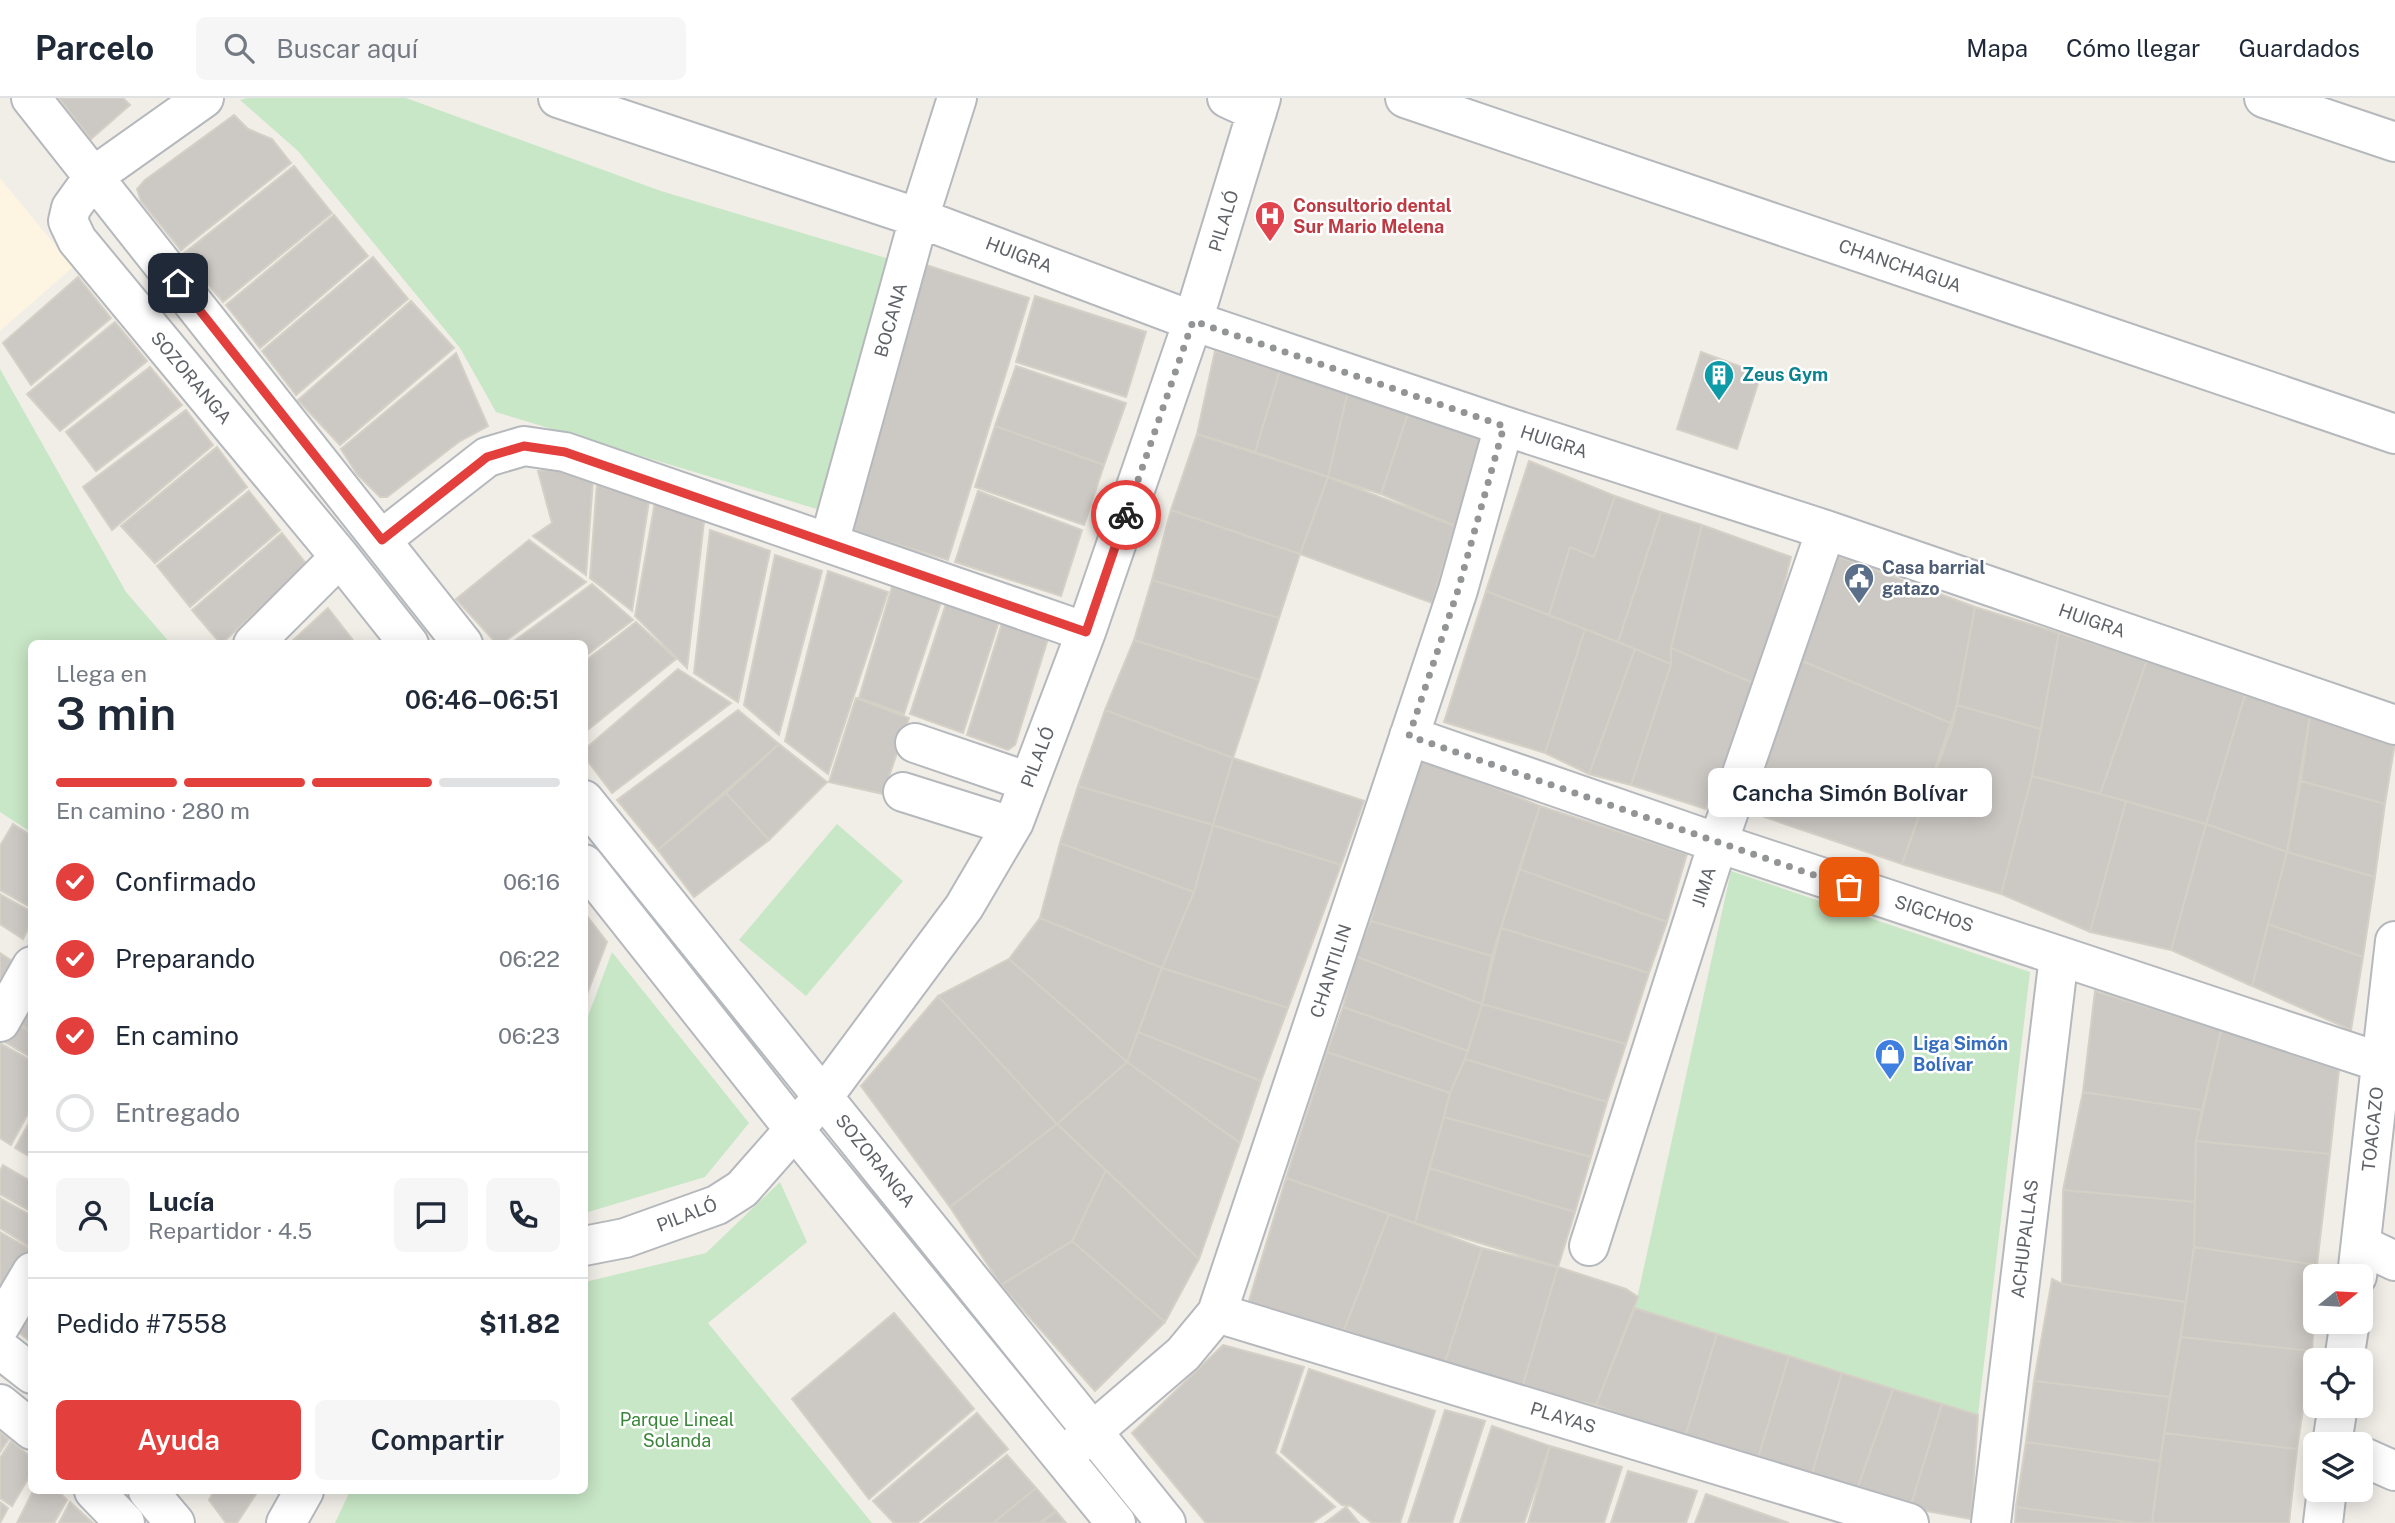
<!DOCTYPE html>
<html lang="es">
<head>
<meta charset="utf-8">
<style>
	:root { --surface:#fff; --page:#f6f6f7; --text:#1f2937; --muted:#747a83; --line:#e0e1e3; --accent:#e33f3c }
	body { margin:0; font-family:"Public Sans",sans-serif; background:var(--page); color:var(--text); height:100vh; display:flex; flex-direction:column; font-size:26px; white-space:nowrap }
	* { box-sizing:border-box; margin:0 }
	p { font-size:23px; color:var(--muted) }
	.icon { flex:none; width:38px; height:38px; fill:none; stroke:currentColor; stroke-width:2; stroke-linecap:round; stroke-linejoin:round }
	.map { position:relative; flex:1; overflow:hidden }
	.details { position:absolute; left:28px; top:542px; width:560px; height:854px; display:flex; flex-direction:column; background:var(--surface); border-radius:10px; box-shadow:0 4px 18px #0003 }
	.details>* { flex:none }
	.needle { width:46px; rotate:72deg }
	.controls { position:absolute; left:2303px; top:1166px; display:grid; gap:14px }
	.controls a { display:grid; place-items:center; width:70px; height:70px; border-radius:10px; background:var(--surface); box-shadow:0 4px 18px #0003; font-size:35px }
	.pin { position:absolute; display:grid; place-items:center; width:60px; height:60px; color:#fff; margin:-30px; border-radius:14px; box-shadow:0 4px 10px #0006 }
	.courier { position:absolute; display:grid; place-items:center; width:70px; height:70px; margin:-35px; border:5px solid #e33f3c; border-radius:50%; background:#fff; color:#222; box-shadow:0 2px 9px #0007 }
	.bubble { position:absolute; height:49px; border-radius:10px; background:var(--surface); box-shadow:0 4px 18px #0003; font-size:23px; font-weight:600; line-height:49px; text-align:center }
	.summary em { font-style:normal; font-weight:600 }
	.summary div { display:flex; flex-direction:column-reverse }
	.summary { display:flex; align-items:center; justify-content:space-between; height:119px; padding:0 28px }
	h1 { font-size:46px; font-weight:600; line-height:52px }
	.bar { display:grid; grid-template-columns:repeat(4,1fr); gap:10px 7px; align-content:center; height:84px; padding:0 28px }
	.bar i { height:9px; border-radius:5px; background:var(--line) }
	.bar .on { background:var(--accent) }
	.bar p { grid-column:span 4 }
	.line { display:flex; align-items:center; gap:18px; padding:0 28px; border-top:2px solid var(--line) }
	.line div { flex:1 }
	.round { display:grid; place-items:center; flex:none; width:74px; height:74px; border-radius:10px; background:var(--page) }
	ol { padding:0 28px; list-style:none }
	li { display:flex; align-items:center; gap:21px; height:77px }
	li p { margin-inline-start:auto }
	li .icon { padding:7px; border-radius:50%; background:var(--accent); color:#fff; stroke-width:4 }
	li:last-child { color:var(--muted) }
	li i { width:38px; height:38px; border:4px solid var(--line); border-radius:50% }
	.action { display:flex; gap:14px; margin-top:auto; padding:14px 28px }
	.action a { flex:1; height:80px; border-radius:10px; background:var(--accent); color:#fff; font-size:28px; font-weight:600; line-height:80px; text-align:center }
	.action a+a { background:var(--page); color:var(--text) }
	header { display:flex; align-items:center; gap:42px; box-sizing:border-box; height:98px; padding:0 35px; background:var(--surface); border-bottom:2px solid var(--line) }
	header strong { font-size:33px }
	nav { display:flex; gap:38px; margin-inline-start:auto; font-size:24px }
	.search { width:490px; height:63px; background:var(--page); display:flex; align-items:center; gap:18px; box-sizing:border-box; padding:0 24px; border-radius:10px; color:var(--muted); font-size:26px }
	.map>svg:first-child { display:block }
	.commercial { fill:#fdf5e1 }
	.green { fill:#c8e7c6 }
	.building { fill:#ccc9c5; stroke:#d5d0c6; stroke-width:2 }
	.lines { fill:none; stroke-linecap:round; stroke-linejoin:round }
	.minor-casing { stroke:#b5b8bc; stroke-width:42 }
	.minor { stroke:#fff; stroke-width:38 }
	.done { stroke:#929495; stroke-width:7; stroke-dasharray:0 12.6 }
	.route { stroke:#e33f3c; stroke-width:9 }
	.labels { text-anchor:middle; stroke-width:5; stroke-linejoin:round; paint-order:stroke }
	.health-label { font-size:18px; font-weight:bold; fill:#be3a42; stroke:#fff; text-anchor:start }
	.street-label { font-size:18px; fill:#5f6368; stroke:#fff }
	.culture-label { font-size:18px; font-weight:bold; fill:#0d838f; stroke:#fff; text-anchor:start }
	.service-label { font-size:18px; font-weight:bold; fill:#4e5e75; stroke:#fff; text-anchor:start }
	.shop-label { font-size:18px; font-weight:bold; fill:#366cbe; stroke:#fff; text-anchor:start }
	.park-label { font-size:18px; fill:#3a8539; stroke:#fff }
</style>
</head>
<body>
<header>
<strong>Parcelo</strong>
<div class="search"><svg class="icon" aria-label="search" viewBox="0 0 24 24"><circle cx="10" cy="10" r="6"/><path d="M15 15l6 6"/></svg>Buscar aquí</div>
<nav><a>Mapa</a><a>Cómo llegar</a><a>Guardados</a></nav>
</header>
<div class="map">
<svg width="2395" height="1425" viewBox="0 0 2395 1425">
	<rect width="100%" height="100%" fill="#f1eee8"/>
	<path class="commercial" d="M0,80L73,169L0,233Z"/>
	<path class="green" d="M247,0H406L661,93L903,165L830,415L496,314L460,250L298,53L240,2Z
		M0,271L126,494L171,546H32L31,734L0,714Z
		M837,726L903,783L806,898L739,842Z
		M1731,773L2030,874L1978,1317L1635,1210Z
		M612,854L749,1025L705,1079L585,1115V926Z
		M780,1084L807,1144L708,1225L872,1425H335L350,1393H584L585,1184L706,1155Z"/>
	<path class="building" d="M59,0H123L130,7L91,41Z
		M234,17L248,31L272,41L291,65L181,152L141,103L137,91L145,82Z
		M294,68L332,115L223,204L183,156Z
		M334,117L368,158L260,250L226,207Z
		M373,159L408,201L296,297L262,253Z
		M926,167L1029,200L948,462L844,430Z
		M78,179L111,220L31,287L3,245Z
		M1035,198L1146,234L1126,299L1016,264Z
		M411,203L454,250L340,347L298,302Z
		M115,224L147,263L60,333L27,296Z
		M1215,253L1280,272L1255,354L1197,336Z
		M1701,254L1761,276L1737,351L1677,331Z
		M456,255L488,328L460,343L387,399H380L357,376L341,351Z
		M1016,268L1126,305L1104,367L995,328Z
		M150,269L182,307L96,373L66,334Z
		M1280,272L1348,293L1328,379L1255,354Z
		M1348,293L1409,312L1381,396L1328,379Z
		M186,312L213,347L112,432L83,389Z
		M1409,312L1486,342L1455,428L1381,396Z
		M995,328L1104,367L1084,427L975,389Z
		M1197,336L1328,379L1300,456L1171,412Z
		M217,349L247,389L155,465L121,428Z
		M1529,363L1615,398L1594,459L1570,449L1549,517L1486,493Z
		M562,370L593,382L586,477L533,438L552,425L538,373Z
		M1328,379L1455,428L1432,505L1300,456Z
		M597,384L649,403L632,513L590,480Z
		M249,393L280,432L190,509L157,468Z
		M978,393L1082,432L1061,498L955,464Z
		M1615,398L1661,414L1618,544L1549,517L1570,449L1594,459Z
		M655,404L704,424L687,570L635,518Z
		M1171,412L1300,456L1279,520L1152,482Z
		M1661,414L1702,427L1671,550V566L1618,544Z
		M1702,427L1791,459L1758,587L1671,550Z
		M710,432L770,453L738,604L694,575Z
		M282,435L307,467L221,546L192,512Z
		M529,442L586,484L501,546H497L456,501Z
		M775,457L822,473L779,637L744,607Z
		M1834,457L1975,509L1953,626L1795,560Z
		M828,473L888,494L828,676L785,643Z
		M1152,482L1279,520L1259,582L1134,542Z
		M592,486L633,522L584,559V546H510Z
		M892,489L941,504L904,616L859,600Z
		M1486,493L1585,531L1545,655L1444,624Z
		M946,506L1000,520L963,635L910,616Z
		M1975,509L2059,535L2041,631L1957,607Z
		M328,510L356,546H289Z
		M1003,522L1046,536L1047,544L1015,647L1008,652L967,637Z
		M636,524L676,561L584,635V564Z
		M1585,531L1635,551L1589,676L1545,655Z
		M2059,535L2147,562L2100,696L2032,678Z
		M1134,542L1259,582L1233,660L1105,612Z
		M1671,550L1758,587L1706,711L1631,687L1671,566Z
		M1635,551L1671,566L1631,687L1589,676Z
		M1795,560L1953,626L1902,766L1747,713Z
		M2147,562L2245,597L2206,726L2100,696Z
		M678,571L731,605L612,695L584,658V652Z
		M2245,597L2311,611L2287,754L2206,726Z
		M856,600L909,620L883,696L829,684Z
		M1957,607L2041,631L2032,678L2001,796L1902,766Z
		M2311,611L2395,644L2385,706L2301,683Z
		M738,612L779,646L658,752L617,702Z
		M1105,612L1233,660L1213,727L1078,688Z
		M779,646L827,684L769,742L726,695Z
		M1415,658L1540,708L1492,858L1371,823Z
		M1233,660L1364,703L1341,767L1213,727Z
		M2032,678L2126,703L2090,834L2001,796Z
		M2301,683L2385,706L2375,779L2287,754Z
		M1078,688L1213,727L1194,794L1060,745Z
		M726,695L769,742L694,799L658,752Z
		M2126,703L2206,726L2171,852L2090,834Z
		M1540,708L1687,756L1667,824L1519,771Z
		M13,726L32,738V810L0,792V748Z
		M2206,726L2287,754L2252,888L2171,852Z
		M1213,727L1341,767L1288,910L1162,870L1194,794Z
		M1060,745L1194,794L1162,870L1040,820Z
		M2287,754L2375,779L2363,859L2268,826Z
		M1519,771L1667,824L1649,875L1501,830Z
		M0,796L32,814V823L23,841L0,826Z
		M584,814L607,844L584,904Z
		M1040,820L1162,870L1127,964L1009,861Z
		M1371,823L1492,858L1482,906L1355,858Z
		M2268,826L2363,859L2351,932L2252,888Z
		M1501,830L1649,875L1626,946L1482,906Z
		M0,855L17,866L5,884L0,881Z
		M1355,858L1482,906L1468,953L1343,909Z
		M1009,861L1127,964L1057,1026L938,898Z
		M1162,870L1288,910L1261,983L1138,934Z
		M2095,893L2221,932L2202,1012L2083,994Z
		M938,898L1057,1026L950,1109L861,988Z
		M32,905V933L7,920Z
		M1482,906L1626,946L1607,1004L1465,961Z
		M1343,909L1468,953L1450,995L1327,954Z
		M7,921L32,935V960L0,941Z
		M2221,932L2339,972L2330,1056L2196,1043Z
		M1138,934L1261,983L1240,1045L1127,964Z
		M0,945L32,963V1008L11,1047L0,1040Z
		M1327,954L1450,995L1415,1125L1286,1080Z
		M1465,961L1607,1004L1591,1059L1444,1019L1450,995Z
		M1127,964L1240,1045L1199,1161L1057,1026Z
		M2083,994L2202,1012L2196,1043L2195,1104L2063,1092Z
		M1444,1019L1591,1059L1575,1114L1429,1070Z
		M29,1025L32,1026V1060L15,1050Z
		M1057,1026L1106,1072L1072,1143L1001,1187L950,1109Z
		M2196,1043L2330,1056L2317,1167L2194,1149Z
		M3,1067L32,1084V1114L0,1096V1073Z
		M1429,1070L1575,1114L1558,1169L1415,1125Z
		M1106,1072L1199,1161L1165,1224L1072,1143Z
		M1286,1080L1389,1116L1344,1232L1248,1206Z
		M2063,1092L2195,1104L2194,1149L2186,1204L2062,1186Z
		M0,1100L32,1118V1143L29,1148L0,1130Z
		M1389,1116L1482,1150L1444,1267L1344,1232Z
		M0,1134L30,1151L0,1199Z
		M1072,1143L1165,1224L1095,1293L1001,1187Z
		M2194,1149L2317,1167L2312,1253L2181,1239Z
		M1482,1150L1558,1169L1522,1290L1444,1267Z
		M1558,1169L1626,1191L1638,1199L1596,1307L1522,1290Z
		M2052,1181L2062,1186L2186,1204L2170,1299L2034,1283Z
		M32,1201V1245L11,1228Z
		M1635,1210L1717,1236L1684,1342L1596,1307Z
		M894,1215L974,1311L869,1401L792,1301Z
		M1717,1236L1789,1258L1757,1363L1684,1342Z
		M2181,1239L2312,1253L2297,1351L2164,1335Z
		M1223,1247L1304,1269L1275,1355L1335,1409L1312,1425H1206L1132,1335Z
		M1789,1258L1842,1275L1810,1382L1757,1363Z
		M1309,1271L1435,1313L1400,1425H1372L1351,1408L1342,1407L1281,1354Z
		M1842,1275L1893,1291L1857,1391L1810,1382Z
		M2034,1283L2170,1299L2160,1363L2026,1344Z
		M1893,1291L1942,1306L1910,1410L1857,1391Z
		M1942,1306L1978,1317L1971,1421L1910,1410Z
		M1445,1312L1485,1323L1452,1425H1408Z
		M977,1315L1008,1351L917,1425H894L873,1403Z
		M1492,1328L1550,1348L1524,1425H1460Z
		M0,1334L9,1341L0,1354Z
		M2164,1335L2297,1351L2289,1425H2152Z
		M11,1343L32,1360V1374L12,1408L0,1400V1360Z
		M2026,1344L2160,1363L2152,1425H2135L2016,1409Z
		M1550,1348L1622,1369L1604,1425H1528Z
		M1007,1357L1036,1390L993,1425H923Z
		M1628,1373L1697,1393L1686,1425H1611Z
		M1036,1390L1056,1413L1041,1425H993Z
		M33,1393H58L67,1402L54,1425H17Z
		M214,1393H258L237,1425H226L209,1402Z
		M1706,1396L1789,1425H1695Z
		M0,1404L8,1410L0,1425Z
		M70,1404L93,1425H59Z
		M1346,1409L1359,1425H1325Z
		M2016,1409L2135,1425H2015Z
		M1056,1413L1066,1425H1039Z"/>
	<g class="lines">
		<g class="minor-casing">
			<path id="minor" d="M31,0L463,546
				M204,0L94,78L71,110L68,123L77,142L340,459L409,546
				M558,0L919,120L1193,223L1504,328L1826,432L2395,627
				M1227,0L1257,14
				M1405,0L2395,336
				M2264,0L2395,44
				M381,442L487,359L524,348L565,354L1086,534
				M829,445L919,120L957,0
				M253,546L340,459
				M1409,638L1718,745L2380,964
				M915,645L1029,684
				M903,694L1011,728
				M584,702L1166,1425
				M584,766L794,1031L1116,1425
				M0,924L32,868
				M2361,1147L2395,1163
				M584,1148L625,1140L717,1107L742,1091L823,999L964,809L1014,724L1086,534L1193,223L1261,0
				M1589,1148L1718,745L1826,432
				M2357,1178L2395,843
				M1217,1215L1909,1425
				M0,1228L32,1174
				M0,1251L32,1276
				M2344,1262L2350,1223
				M0,1306L32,1332
				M2332,1346L2338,1307
				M2361,1358L2395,1373
				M1063,1359L1183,1256L1217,1215L1458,492L1504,328
				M94,1393L125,1425
				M148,1393L175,1425
				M286,1425L304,1393
				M1991,1425L2059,858
				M2323,1425L2327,1391"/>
		</g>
		<use href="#minor" class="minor"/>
	</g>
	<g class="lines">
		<path class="done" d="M1126,417L1193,223L1504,328L1458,492L1409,638L1849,789"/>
		<path class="route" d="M178,185L382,442L487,359L524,348L565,354L1086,534L1126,417"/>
	</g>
	<defs>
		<g id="hospital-pin" transform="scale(1.575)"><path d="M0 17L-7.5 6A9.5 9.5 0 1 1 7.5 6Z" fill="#e0444e" stroke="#fff"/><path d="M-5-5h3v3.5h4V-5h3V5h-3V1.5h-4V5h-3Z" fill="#fff"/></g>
		<g id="building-pin" transform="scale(1.575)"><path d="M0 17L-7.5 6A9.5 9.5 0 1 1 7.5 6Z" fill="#0f9aa8" stroke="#fff"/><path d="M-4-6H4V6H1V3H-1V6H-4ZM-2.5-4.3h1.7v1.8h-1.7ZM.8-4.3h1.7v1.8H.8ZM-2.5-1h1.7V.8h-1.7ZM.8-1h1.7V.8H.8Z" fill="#fff"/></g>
		<g id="civic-pin" transform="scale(1.575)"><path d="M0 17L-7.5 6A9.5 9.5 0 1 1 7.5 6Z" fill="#5c6f8a" stroke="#fff"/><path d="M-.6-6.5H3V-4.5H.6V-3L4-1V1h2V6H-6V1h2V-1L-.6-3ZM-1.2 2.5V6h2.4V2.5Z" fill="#fff"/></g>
		<g id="shop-pin" transform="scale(1.575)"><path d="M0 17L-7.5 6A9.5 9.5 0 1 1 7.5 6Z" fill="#3f7fe0" stroke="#fff"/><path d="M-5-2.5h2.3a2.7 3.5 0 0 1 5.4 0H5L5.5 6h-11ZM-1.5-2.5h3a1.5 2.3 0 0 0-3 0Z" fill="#fff"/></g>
	</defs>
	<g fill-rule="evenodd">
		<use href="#hospital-pin" x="1270" y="118"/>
		<use href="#building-pin" x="1719" y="277"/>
		<use href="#civic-pin" x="1859" y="480"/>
		<use href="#shop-pin" x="1890" y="956"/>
	</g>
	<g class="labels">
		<g class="health-label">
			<text x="1293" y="114">Consultorio dental<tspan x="1293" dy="21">Sur Mario Melena</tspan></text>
		</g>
		<g class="street-label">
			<text transform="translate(1224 123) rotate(-73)" y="6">PILALÓ</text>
			<text transform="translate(1019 157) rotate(21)" y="6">HUIGRA</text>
			<text transform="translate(1900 168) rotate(19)" y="6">CHANCHAGUA</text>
			<text transform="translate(891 222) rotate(-74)" y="6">BOCANA</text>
			<text transform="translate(191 280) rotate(50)" y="6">SOZORANGA</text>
			<text transform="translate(1554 344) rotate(18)" y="6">HUIGRA</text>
			<text transform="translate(2092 523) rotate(19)" y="6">HUIGRA</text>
			<text transform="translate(1038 659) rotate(-69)" y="6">PILALÓ</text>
			<text transform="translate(1704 789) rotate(-72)" y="6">JIMA</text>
			<text transform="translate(1934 816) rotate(18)" y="6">SIGCHOS</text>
			<text transform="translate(1331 873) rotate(-72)" y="6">CHANTILIN</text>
			<text transform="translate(2373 1031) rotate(-84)" y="6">TOACAZO</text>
			<text transform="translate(875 1063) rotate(51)" y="6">SOZORANGA</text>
			<text transform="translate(687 1117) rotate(-21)" y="6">PILALÓ</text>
			<text transform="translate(2025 1141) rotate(-83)" y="6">ACHUPALLAS</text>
			<text transform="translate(1563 1320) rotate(17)" y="6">PLAYAS</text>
		</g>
		<g class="culture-label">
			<text x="1742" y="283">Zeus Gym</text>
		</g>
		<g class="service-label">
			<text x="1882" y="476">Casa barrial<tspan x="1882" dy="21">gatazo</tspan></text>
		</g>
		<g class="shop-label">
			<text x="1913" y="952">Liga Simón<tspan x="1913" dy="21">Bolívar</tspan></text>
		</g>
		<g class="park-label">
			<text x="677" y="1328">Parque Lineal<tspan x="677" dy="21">Solanda</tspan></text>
		</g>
	</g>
</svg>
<div class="controls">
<a><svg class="needle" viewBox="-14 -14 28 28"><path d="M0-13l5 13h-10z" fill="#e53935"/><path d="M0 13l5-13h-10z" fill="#747a83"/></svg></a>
<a><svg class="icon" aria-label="locate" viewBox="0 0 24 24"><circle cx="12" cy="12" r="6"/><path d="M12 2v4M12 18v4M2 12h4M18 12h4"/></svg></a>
<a><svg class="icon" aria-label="layers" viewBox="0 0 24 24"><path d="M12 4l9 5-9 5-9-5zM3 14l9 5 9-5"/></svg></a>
</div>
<div class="pin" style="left:1849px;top:789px;background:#ea580c"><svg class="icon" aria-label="bag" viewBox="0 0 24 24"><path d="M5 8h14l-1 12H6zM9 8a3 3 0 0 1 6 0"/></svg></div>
<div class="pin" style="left:178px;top:185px;background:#1f2937"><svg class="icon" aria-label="home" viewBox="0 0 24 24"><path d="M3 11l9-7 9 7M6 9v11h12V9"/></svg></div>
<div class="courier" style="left:1126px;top:417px"><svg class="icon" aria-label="bike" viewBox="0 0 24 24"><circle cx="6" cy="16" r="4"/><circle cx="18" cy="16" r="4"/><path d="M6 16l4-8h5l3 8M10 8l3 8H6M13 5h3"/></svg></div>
<div class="bubble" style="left:1708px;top:670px;width:284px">Cancha Simón Bolívar</div>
<section class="details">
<div class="summary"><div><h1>3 min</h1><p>Llega en</p></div><em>06:46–06:51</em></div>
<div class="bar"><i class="on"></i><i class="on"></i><i class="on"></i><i></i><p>En camino · 280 m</p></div>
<ol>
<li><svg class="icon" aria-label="check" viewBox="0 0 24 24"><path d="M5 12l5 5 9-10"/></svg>Confirmado<p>06:16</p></li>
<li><svg class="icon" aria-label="check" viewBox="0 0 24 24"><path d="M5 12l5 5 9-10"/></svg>Preparando<p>06:22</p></li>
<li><svg class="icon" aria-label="check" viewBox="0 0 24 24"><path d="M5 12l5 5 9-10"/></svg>En camino<p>06:23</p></li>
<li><i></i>Entregado</li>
</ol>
<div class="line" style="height:126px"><a class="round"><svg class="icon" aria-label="person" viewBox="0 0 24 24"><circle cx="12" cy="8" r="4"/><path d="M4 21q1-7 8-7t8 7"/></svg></a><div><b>Lucía</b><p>Repartidor · 4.5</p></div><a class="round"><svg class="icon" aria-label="chat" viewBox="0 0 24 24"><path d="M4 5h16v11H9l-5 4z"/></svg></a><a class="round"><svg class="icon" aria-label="phone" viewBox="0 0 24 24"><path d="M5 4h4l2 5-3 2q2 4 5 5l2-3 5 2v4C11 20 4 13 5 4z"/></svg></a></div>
<div class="line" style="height:91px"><div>Pedido #7558</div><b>$11.82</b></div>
<div class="action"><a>Ayuda</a><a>Compartir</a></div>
</section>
</div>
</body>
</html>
